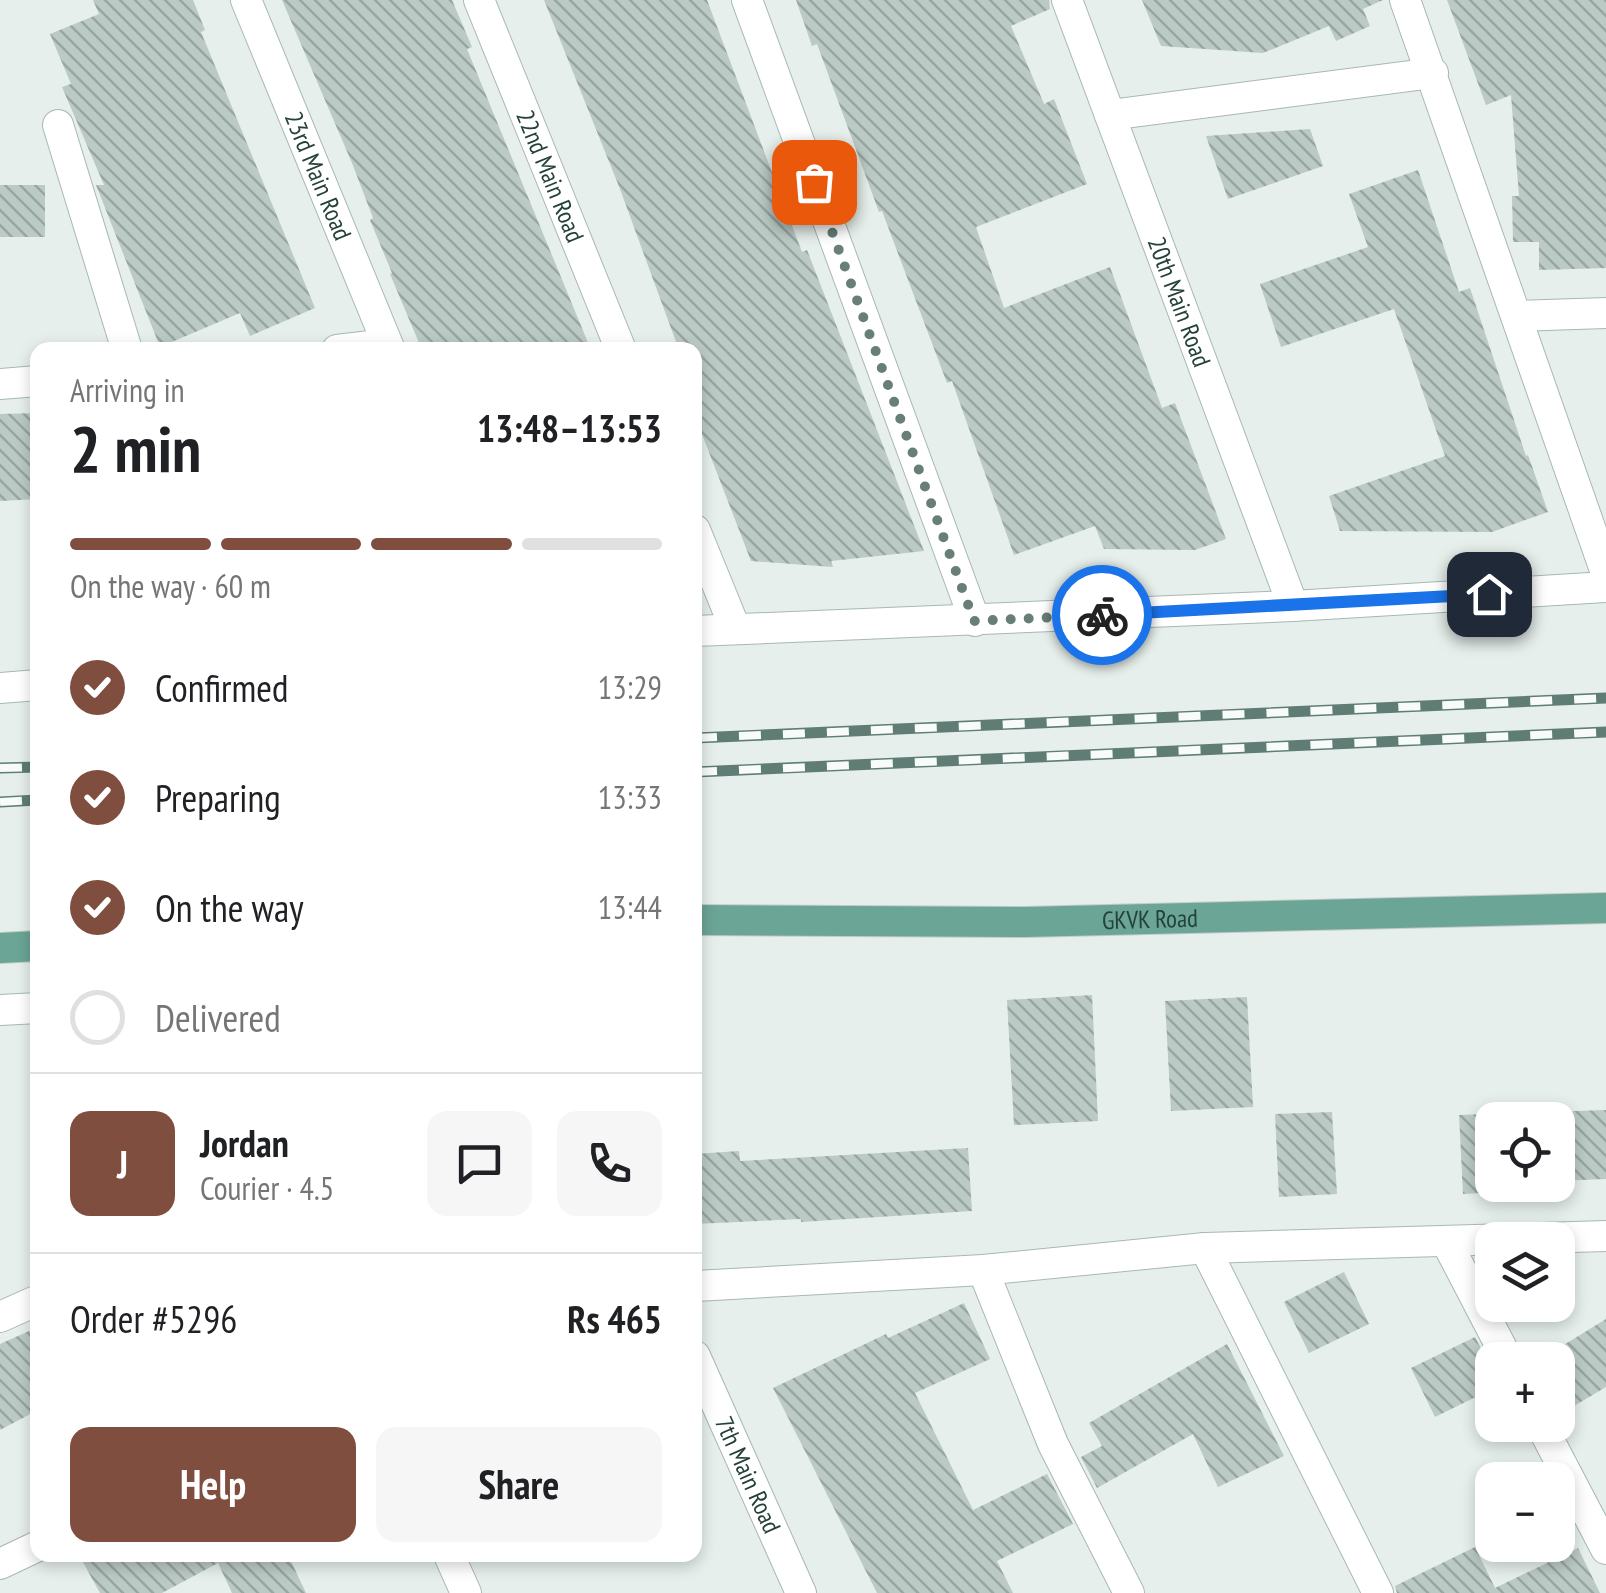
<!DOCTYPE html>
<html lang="en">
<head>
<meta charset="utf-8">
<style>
	:root { --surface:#fff; --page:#f6f6f6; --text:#202124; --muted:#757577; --line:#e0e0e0; --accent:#7f4e3f }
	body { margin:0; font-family:"PT Sans Narrow",sans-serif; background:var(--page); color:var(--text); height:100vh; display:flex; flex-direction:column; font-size:38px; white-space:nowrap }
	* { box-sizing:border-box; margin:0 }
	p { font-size:32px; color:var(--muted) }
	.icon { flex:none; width:55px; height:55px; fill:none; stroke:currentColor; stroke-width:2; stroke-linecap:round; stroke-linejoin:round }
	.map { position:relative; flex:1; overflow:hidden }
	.drawer { position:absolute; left:30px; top:342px; width:672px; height:1220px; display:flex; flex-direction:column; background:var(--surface); border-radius:20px; box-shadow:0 5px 15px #0003 }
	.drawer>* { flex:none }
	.buttons { position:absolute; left:1475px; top:1102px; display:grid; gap:20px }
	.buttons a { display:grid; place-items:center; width:100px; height:100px; border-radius:20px; background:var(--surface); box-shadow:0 5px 15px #0003; font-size:50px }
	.pin { position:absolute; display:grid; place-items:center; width:85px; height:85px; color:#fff; margin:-42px; border-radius:20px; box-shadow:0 5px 15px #0006 }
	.courier { position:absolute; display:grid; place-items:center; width:100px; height:100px; margin:-50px; border:8px solid #1a73e8; border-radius:50%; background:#fff; color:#222; box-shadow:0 2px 12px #0007 }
	.head em { font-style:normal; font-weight:700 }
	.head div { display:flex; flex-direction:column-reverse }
	.head { display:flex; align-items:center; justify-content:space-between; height:170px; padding:0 40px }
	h1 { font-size:65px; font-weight:700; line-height:75px }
	.bar { display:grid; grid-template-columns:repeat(4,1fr); gap:15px 10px; align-content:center; height:120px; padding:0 40px }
	.bar i { height:12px; border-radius:8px; background:var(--line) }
	.bar .on { background:var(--accent) }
	.bar p { grid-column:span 4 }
	.line { display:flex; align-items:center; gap:25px; padding:0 40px; border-top:2px solid var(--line) }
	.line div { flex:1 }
	.round { display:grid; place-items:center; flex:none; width:105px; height:105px; border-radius:20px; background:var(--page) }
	ol { padding:0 40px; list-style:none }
	li { display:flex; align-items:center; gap:30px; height:110px }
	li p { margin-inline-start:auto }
	li .icon { padding:10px; border-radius:50%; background:var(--accent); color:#fff; stroke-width:4 }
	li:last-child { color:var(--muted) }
	li i { width:55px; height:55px; border:5px solid var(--line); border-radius:50% }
	.action { display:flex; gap:20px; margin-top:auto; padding:20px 40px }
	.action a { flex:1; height:115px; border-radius:20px; background:var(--accent); color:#fff; font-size:40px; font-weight:700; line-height:115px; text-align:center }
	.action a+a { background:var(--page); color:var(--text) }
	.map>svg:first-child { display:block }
	.building { fill:url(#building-back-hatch) }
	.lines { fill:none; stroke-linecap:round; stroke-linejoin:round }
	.minor-casing { stroke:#a8b8b2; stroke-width:32 }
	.major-casing { stroke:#c2cac8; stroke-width:32 }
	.minor { stroke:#fff; stroke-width:30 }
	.major { stroke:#6aa596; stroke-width:30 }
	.rail-casing { stroke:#5f7d75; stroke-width:11 }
	.rail { stroke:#f7fbf9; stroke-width:8; stroke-dasharray:22; stroke-linecap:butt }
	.done { stroke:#687f78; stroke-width:10; stroke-dasharray:0 18 }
	.route { stroke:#1a73e8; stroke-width:12 }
	.labels { text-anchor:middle; stroke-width:8; stroke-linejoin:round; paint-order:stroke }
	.street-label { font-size:25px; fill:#24423a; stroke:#f7fbf9 }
</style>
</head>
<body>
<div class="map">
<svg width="1606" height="1593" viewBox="0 0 1606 1593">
	<defs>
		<pattern id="building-back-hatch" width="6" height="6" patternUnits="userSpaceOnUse" patternTransform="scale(2.5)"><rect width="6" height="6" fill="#bbcac4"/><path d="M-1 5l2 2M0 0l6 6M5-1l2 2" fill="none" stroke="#98a6a0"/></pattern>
	</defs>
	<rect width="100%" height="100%" fill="#e6efeb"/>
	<path class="building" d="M93,0H193L205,30L201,32L315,308L250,336L240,313L160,347L96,185H104L62,87L71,84L50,34L99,14Z
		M282,0H452L472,47L467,49L591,350H422L390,274L392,273L370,220L373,218L352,163Z
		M544,0H707L802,252L807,250L924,551L831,561L833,567L751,561L695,416V350H679L620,189Z
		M796,0H1049L1050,9L1011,26L1044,104L1054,99L1087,184L976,227L1004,308L1110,267L1162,408L1175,403L1226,539L1195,550L1104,549L1095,526L1014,555L952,381L947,383L882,211L879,212L817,44L812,46Z
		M1142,0H1383L1363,9L1370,26L1336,41L1329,26L1263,53L1161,46Z
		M1447,0H1606V268L1539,270V242H1513L1512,196H1519L1511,95L1486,105Z
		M1310,129L1323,166L1228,199L1206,136Z
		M1418,170L1459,292L1470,288L1526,456L1528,455L1548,512L1492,532L1340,531L1329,496L1445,456L1394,309L1281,347L1260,284L1368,247L1349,194Z
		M0,185H45V237H0Z
		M38,413V499L0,501V414Z
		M1092,995L1098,1121L1014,1125L1007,1000Z
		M1247,997L1253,1107L1171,1111L1165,1001Z
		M1606,1110V1179L1558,1181V1120H1492V1185H1524L1525,1191L1463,1194L1459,1115Z
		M1332,1112L1337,1194L1279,1197L1275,1114Z
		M968,1148L972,1211L801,1222V1219L695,1224V1154L739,1151L740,1161Z
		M1344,1272L1369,1324L1309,1353L1284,1302Z
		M964,1303L990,1359L915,1393L973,1510L1047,1474L1073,1524L997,1561L1013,1593H877L773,1388L886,1334L888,1338Z
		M1606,1319V1387L1574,1406L1558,1379V1360L1544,1357Z
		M38,1327V1410L0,1430V1344Z
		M1475,1337L1492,1370V1389L1435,1417L1411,1368Z
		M1227,1344L1284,1456L1218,1487L1193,1434L1097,1488L1081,1457L1102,1446L1089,1423Z
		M1475,1547L1495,1588L1578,1548L1600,1593H1397L1395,1586Z
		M79,1555H288L306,1593H232L218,1563L162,1593H100Z"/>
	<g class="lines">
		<g class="minor-casing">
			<g id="minor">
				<path id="s1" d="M246,0L390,350"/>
				<path id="s2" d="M479,0L621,350"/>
				<path d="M747,0L975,621"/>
				<path id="s3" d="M1067,0L1293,606"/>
				<path d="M1405,0L1606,573"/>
				<path d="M1110,115L1433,73"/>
				<path d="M58,125L127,350"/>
				<path d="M1518,316L1606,313"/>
				<path d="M337,350L387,344"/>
				<path d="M0,384L38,381"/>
				<path d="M695,530L735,628"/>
				<path d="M695,631L1293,606L1606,587"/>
				<path d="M0,688L38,685"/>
				<path d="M0,1010L38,1008"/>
				<path d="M1446,1241L1508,1360"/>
				<path d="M983,1270L1053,1444L1129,1593"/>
				<path d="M695,1286L983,1270L1205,1248"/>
				<path d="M0,1317L38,1300"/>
				<path id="s4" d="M695,1356L801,1593"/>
				<path d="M1541,1425L1606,1549"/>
				<path d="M449,1555L466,1593"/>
				<path d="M0,1564L38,1546"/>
				<path d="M1378,1593L1205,1248L1606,1236"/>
			</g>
		</g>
		<g class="major-casing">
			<g id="major">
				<path id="s5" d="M695,920L1025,922L1606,908"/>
				<path d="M0,948L38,946"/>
			</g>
		</g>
		<use href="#minor" class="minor"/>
		<use href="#major" class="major"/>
		<g class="rail-casing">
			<path id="rail" d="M695,738L1606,698
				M0,768L38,767
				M695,772L1606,732
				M0,802L38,800"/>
		</g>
		<use href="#rail" class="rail"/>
	</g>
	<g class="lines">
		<path class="done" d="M814,182L974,621L1102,615"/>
		<path class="route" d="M1102,615L1489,594"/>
	</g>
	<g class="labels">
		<g class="street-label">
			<text dy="9" stroke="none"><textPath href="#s1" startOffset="190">23rd Main Road</textPath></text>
			<text dy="9" stroke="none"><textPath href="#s2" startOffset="190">22nd Main Road</textPath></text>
			<text dy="9" stroke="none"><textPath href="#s3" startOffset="322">20th Main Road</textPath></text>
			<text dy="9" stroke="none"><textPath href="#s5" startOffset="455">GKVK Road</textPath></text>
			<text dy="9" stroke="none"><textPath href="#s4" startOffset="130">7th Main Road</textPath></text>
		</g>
	</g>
</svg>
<div class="buttons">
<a><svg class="icon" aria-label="locate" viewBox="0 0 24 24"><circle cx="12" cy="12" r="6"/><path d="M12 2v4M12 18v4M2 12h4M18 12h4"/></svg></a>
<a><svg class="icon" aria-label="layers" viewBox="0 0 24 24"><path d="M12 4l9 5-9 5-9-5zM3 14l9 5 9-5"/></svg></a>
<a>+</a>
<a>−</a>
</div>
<div class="pin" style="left:814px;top:182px;background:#ea580c"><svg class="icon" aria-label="bag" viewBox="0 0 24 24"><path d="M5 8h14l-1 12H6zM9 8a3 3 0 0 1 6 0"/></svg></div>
<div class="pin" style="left:1489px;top:594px;background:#1f2937"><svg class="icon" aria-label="home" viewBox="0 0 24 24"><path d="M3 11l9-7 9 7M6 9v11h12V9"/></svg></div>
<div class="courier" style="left:1102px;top:615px"><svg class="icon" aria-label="bike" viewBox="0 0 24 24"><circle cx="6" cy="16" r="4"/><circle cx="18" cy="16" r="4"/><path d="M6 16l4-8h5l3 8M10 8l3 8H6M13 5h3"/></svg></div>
<section class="drawer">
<div class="head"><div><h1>2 min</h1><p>Arriving in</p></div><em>13:48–13:53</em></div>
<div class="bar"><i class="on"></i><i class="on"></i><i class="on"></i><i></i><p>On the way · 60 m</p></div>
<ol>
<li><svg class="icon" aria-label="check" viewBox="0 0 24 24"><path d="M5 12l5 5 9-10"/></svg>Confirmed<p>13:29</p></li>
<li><svg class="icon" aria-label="check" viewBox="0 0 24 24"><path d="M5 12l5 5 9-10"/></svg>Preparing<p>13:33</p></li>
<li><svg class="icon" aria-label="check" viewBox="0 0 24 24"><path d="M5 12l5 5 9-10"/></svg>On the way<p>13:44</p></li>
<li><i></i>Delivered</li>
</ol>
<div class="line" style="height:180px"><b class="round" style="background:var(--accent);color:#fff">J</b><div><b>Jordan</b><p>Courier · 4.5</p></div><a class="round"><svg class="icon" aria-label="chat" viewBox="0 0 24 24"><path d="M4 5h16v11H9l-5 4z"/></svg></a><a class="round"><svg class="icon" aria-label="phone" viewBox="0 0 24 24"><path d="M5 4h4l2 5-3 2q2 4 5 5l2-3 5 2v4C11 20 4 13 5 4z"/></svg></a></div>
<div class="line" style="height:130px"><div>Order #5296</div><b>Rs 465</b></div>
<div class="action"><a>Help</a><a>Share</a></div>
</section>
</div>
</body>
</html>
